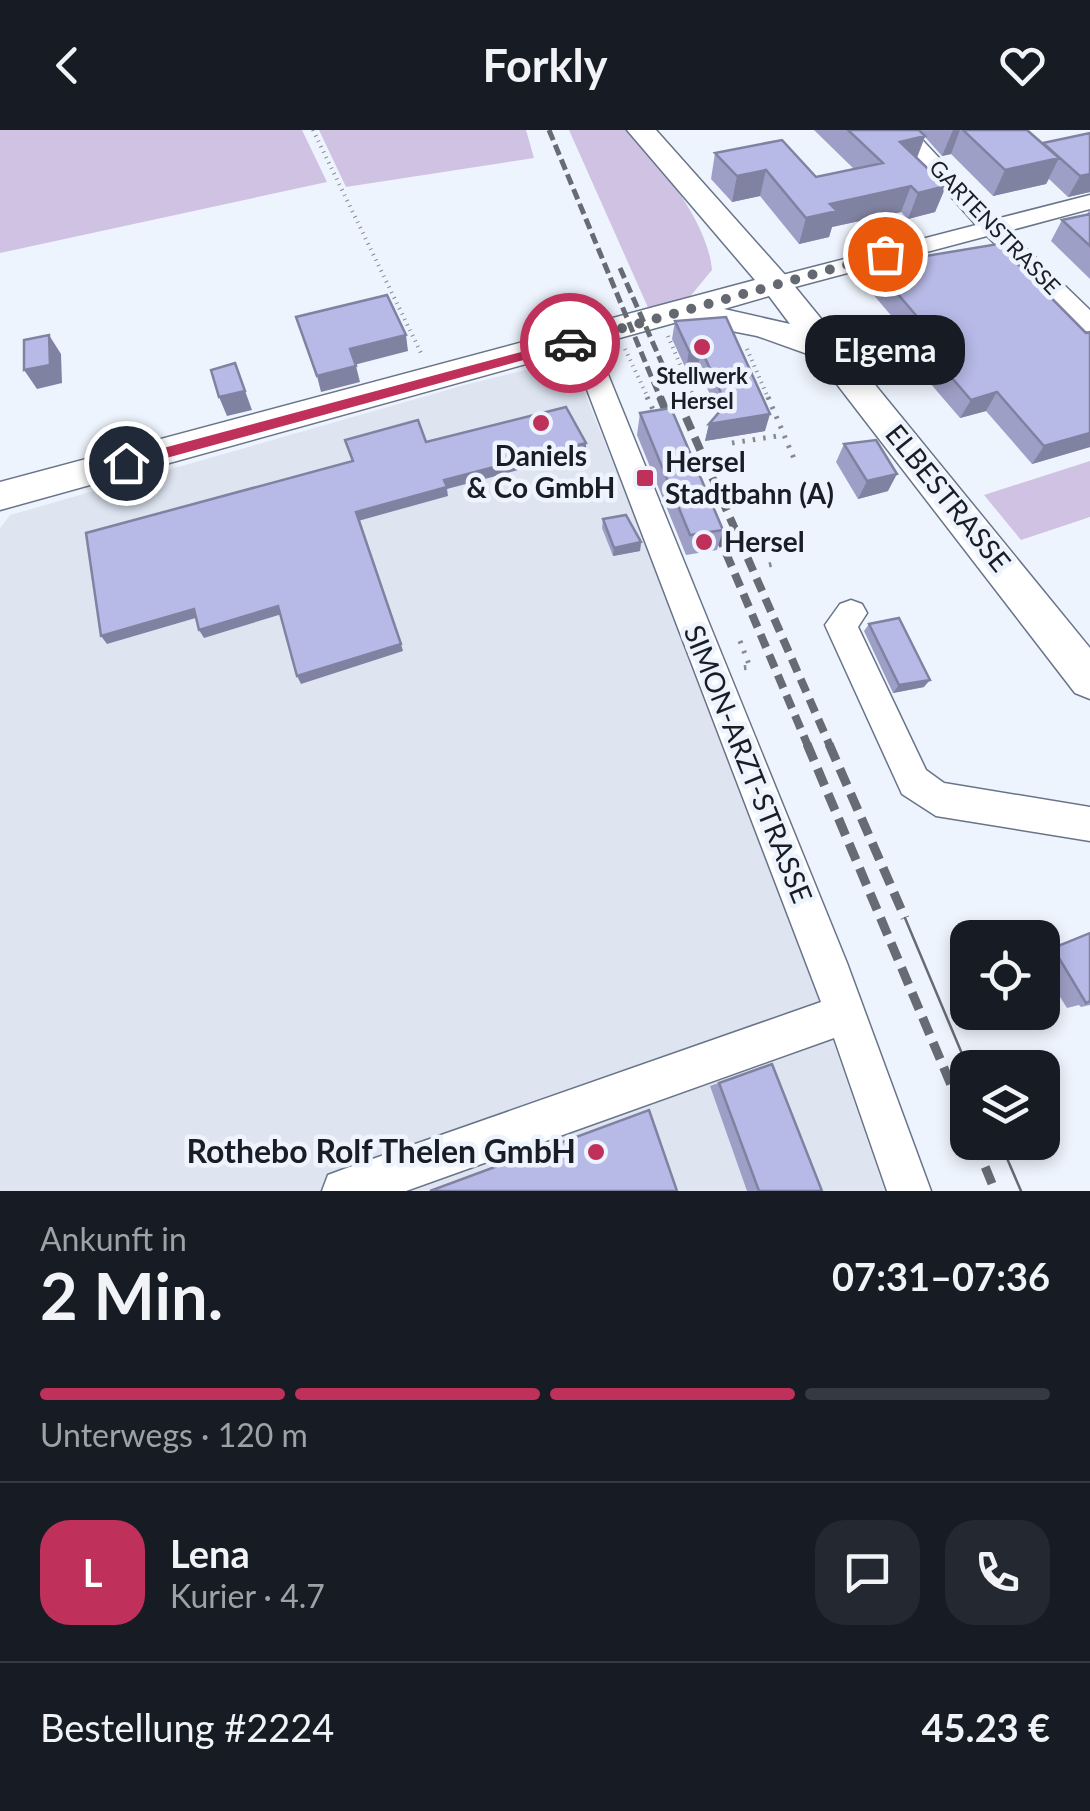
<!DOCTYPE html>
<html lang="de">
<head>
<meta charset="utf-8">
<style>
	:root { --surface:#171b24; --page:#242831; --text:#f1f3f6; --muted:#9ea1a6; --line:#363941; --accent:#bf305a }
	body { margin:0; font-family:Lato,sans-serif; background:var(--page); color:var(--text); height:100vh; display:flex; flex-direction:column; font-size:38px; white-space:nowrap }
	* { box-sizing:border-box; margin:0 }
	p { font-size:32px; color:var(--muted) }
	.icon { flex:none; width:55px; height:55px; fill:none; stroke:currentColor; stroke-width:2; stroke-linecap:round; stroke-linejoin:round }
	.map { position:relative; height:1061px; overflow:hidden }
	.side { display:flex; flex-direction:column; background:var(--surface); flex:1 }
	.side>* { flex:none }
	.controls { position:absolute; left:950px; top:790px; display:grid; gap:20px }
	.controls a { display:grid; place-items:center; width:110px; height:110px; border-radius:20px; background:var(--surface); box-shadow:0 5px 15px #0003; font-size:50px }
	.pin { position:absolute; display:grid; place-items:center; width:85px; height:85px; color:#fff; margin:-42px; border:5px solid #fff; border-radius:50%; box-shadow:0 2px 10px #0007 }
	.courier { position:absolute; display:grid; place-items:center; width:100px; height:100px; margin:-50px; border:8px solid #bf305a; border-radius:50%; background:#fff; color:#222; box-shadow:0 2px 12px #0007 }
	.bubble { position:absolute; height:70px; border-radius:30px; background:var(--surface); box-shadow:0 5px 15px #0003; font-size:32px; font-weight:700; line-height:70px; text-align:center }
	.overview em { font-style:normal; font-weight:700 }
	.overview div { display:flex; flex-direction:column-reverse }
	.overview { display:flex; align-items:center; justify-content:space-between; height:170px; padding:0 40px }
	h1 { font-size:65px; font-weight:700; line-height:75px }
	.bar { display:grid; grid-template-columns:repeat(4,1fr); gap:15px 10px; align-content:center; height:120px; padding:0 40px }
	.bar i { height:12px; border-radius:8px; background:var(--line) }
	.bar .current { background:var(--accent) }
	.bar p { grid-column:span 4 }
	.line { display:flex; align-items:center; gap:25px; padding:0 40px; border-top:2px solid var(--line) }
	.line div { flex:1 }
	.round { display:grid; place-items:center; flex:none; width:105px; height:105px; border-radius:30px; background:var(--page) }
	header { display:flex; justify-content:space-between; align-items:center; height:130px; padding:0 40px; background:var(--surface); font-size:45px; font-weight:700 }
	.map>svg:first-child { display:block }
	.built { fill:#dee5f1 }
	.green { fill:#d0c2e3 }
	.lines { fill:none; stroke-linecap:round; stroke-linejoin:round }
	.minor-casing { stroke:#68748a; stroke-width:3 }
	.major-casing { stroke:#68748a; stroke-width:3 }
	.path-far1 { stroke:#848992; stroke-width:4; stroke-dasharray:1 5; stroke-linecap:butt }
	.path { stroke:#848992; stroke-width:5; stroke-dasharray:2.5 8; stroke-linecap:butt }
	.minor { fill:#fff; fill-rule:evenodd }
	.major { fill:#fff; fill-rule:evenodd }
	.tram { stroke:#666b74; stroke-width:2.5 }
	.rail-far2 { stroke:#666b74; stroke-width:5; stroke-dasharray:11 5; stroke-linecap:butt }
	.rail-far1 { stroke:#666b74; stroke-width:8; stroke-dasharray:14 8; stroke-linecap:butt }
	.rail { stroke:#666b74; stroke-width:9; stroke-dasharray:18 9; stroke-linecap:butt }
	.wall { fill:#9d9fc6 }
	.shaded-wall { fill:#8082a1 }
	.building { fill:#b7b9e6; stroke:#8082a1; stroke-width:2.5 }
	.route { fill:#bf305a }
	.done { stroke:#646871; stroke-width:10; stroke-dasharray:0 18 }
	.poi-dot { fill:#bf305a; stroke:#eef4fd; stroke-width:4 }
	.labels { text-anchor:middle; stroke-width:9; stroke-linejoin:round; paint-order:stroke }
	.far-street-label { font-size:22px; fill:#191d26; stroke:#eef4fd }
	.far-poi-label { font-size:22px; font-weight:bold; fill:#191d26; stroke:#eef4fd }
	.poi-label { font-size:28px; font-weight:bold; fill:#191d26; stroke:#eef4fd; text-anchor:start }
	.street-label { font-size:28px; fill:#191d26; stroke:#eef4fd }
	.near-poi-label { font-size:32px; font-weight:bold; fill:#191d26; stroke:#eef4fd; text-anchor:end }
</style>
</head>
<body>
<header><svg class="icon" aria-label="back" viewBox="0 0 24 24"><path d="M15 5l-7 7 7 7"/></svg>Forkly<svg class="icon" aria-label="heart" viewBox="0 0 24 24"><path d="M12 20l-8-8c-3-5 5-10 8-4 3-6 11-1 8 4z"/></svg></header>
<div class="map">
<svg width="1090" height="1061" viewBox="0 0 1090 1061">
	<rect width="100%" height="100%" fill="#eef4fd"/>
	<path class="built" d="M571,229L752,677L885,1061H0V398L10,385L468,254Z"/>
	<path class="green" d="M0,0H302L327,52L0,123Z
		M319,0H526L534,28L346,57Z
		M569,0H631C661,36 708,93 712,140L688,169L650,182Z
		M1090,331V387L1021,410L984,365Z"/>
	<g class="lines">
		<g class="minor-casing">
			<path id="minor" d="M892,0H913L996,89L1090,65V79L1008,101L1090,180V202L1081,200L987,106L776,162L767,159L764,154L767,149L976,95Z
				M581,201L594,210L847,833L931,1061H887L834,908L406,1061H322L328,1045L344,1039L821,872L568,210Z
				M851,470L862,474L867,483L858,497L926,640L944,653L1090,677V711L936,686L902,664L825,495L840,474Z"/>
		</g>
		<g class="major-casing">
			<path id="major" d="M627,0H656L787,147L1090,518V569L1075,563L816,227L757,206L681,191L0,380V352L755,150ZM769,166L790,194L724,179Z"/>
		</g>
		<path class="path-far1" d="M313,0L421,223
			M668,206L695,270
			M625,219L649,270
			M747,219L769,270
			M687,253L708,248"/>
		<path class="path" d="M647,267L656,286
			M694,267L698,278
			M768,267L795,331
			M732,313L784,305
			M769,435L773,434
			M740,511L750,537L741,538"/>
		<use href="#minor" class="minor"/>
		<use href="#major" class="major"/>
		<path class="tram" d="M905,788L968,938
			M1000,1012L1021,1061"/>
		<path class="rail-far2" d="M549,0L661,270
			M620,138L678,270"/>
		<path class="rail-far1" d="M660,267L676,305
			M677,267L830,616
			M709,383L808,616"/>
		<path class="rail" d="M807,614L968,995
			M829,614L905,788
			M975,1012L995,1061"/>
	</g>
	<path class="wall" d="M814,0H1027L1042,13L1090,3V62L1068,67L1049,49L1046,54L993,66L951,24L942,26L925,7L917,28L946,56L935,82L908,89L901,82L832,97L829,107L799,114L760,66L732,72L711,49L715,23L816,47L854,39Z
		M1090,79V149L1051,111L1062,90L1087,84Z
		M920,127L1086,203L1090,202V317L1032,334L986,281L960,288L930,253L937,240L872,163L874,158L868,152L876,133Z
		M726,187L765,301L705,311L709,294L718,283L698,237L686,239L672,209L675,191Z
		M640,283L723,400L717,420L686,425L637,305Z
		M844,314L888,361L858,369L836,332Z
		M603,389L641,412L640,421L613,426L602,398Z
		M869,494L924,557L893,563L864,501Z
		M1090,803V875L1081,877L1079,875L1067,878L1042,838V821Z
		M772,934L822,1061H747L710,956Z"/>
	<path class="shaded-wall" d="M953,0H960L951,24L942,26Z
		M925,6L915,32L900,12Z
		M1059,28L1046,54L993,66L1005,40Z
		M766,40L760,66L732,72L737,46Z
		M1090,44V62L1068,67L1080,46Z
		M911,56L901,82L832,97L829,107L799,114L806,88L830,74Z
		M946,56L935,82L908,89L918,63Z
		M49,205L61,224L62,253L37,259L24,240Z
		M406,205L408,221L354,235L350,219Z
		M701,219L698,237L686,239L689,221Z
		M235,233L252,280L227,286L219,267Z
		M356,236L360,252L321,262L317,246Z
		M997,262L986,281L960,288L971,270Z
		M770,284L765,301L705,311L709,294Z
		M1090,303V317L1032,334L1044,316Z
		M586,313V322L447,359L448,366L358,391L356,382L444,350Z
		M897,344L888,361L858,369L867,351Z
		M641,412L640,421L613,426L614,418Z
		M278,476L282,484L204,508L199,500Z
		M194,479L199,487L107,514L101,506Z
		M401,514L403,521L301,554L297,546Z
		M930,550L924,557L893,563L899,555Z"/>
	<path class="building" d="M848,0H919L925,6L900,12L946,56L918,63L911,56L830,74L837,81L806,88L766,40L737,46L715,23L782,10L816,47L883,33Z
		M963,0H1027L1059,28L1005,40Z
		M1090,3V44L1080,46L1043,13Z
		M1090,84V116L1062,90Z
		M998,114L1086,203L1090,202V303L1044,316L997,262L971,270L940,234L954,230L880,143L885,142L876,133L915,122L920,127Z
		M387,165L406,205L350,219L356,236L317,246L296,187Z
		M726,187L770,284L709,294L726,274L701,219L689,221L675,191Z
		M49,205L50,235L24,240V210Z
		M235,233L245,261L219,267L211,240Z
		M566,277L586,313L444,350L447,357L356,382L401,514L297,546L278,476L199,500L194,479L101,506L86,403L353,331L345,310L418,290L426,312Z
		M671,278L723,400L690,405L640,283Z
		M876,310L897,344L867,351L844,314Z
		M626,385L641,412L614,418L603,389Z
		M899,488L930,550L899,555L869,494Z
		M1090,803V871L1086,873L1053,818Z
		M772,934L822,1061H759L719,953Z
		M649,980L677,1061H430Z"/>
	<path class="route" d="M570,209L577,213L575,216L126,339L119,333L126,328Z"/>
	<g class="lines">
		<path class="done" d="M570,213L885,124"/>
	</g>
	<g class="poi-dot">
		<circle cx="702" cy="217" r="10"/>
		<circle cx="541" cy="293" r="10"/>
		<rect x="635" y="338" width="20" height="20" rx="5"/>
		<circle cx="704" cy="412" r="10"/>
		<circle cx="596" cy="1022" r="10"/>
	</g>
	<g class="labels">
		<g class="far-street-label">
			<text transform="translate(995 97) rotate(46)" y="8">GARTENSTRASSE</text>
		</g>
		<g class="far-poi-label">
			<text x="702" y="254">Stellwerk<tspan x="702" dy="25">Hersel</tspan></text>
		</g>
		<g class="poi-label">
			<text x="541" y="336" text-anchor="middle">Daniels<tspan x="541" dy="32">&amp; Co GmbH</tspan></text>
			<text x="665" y="342">Hersel<tspan x="665" dy="32">Stadtbahn (A)</tspan></text>
			<text x="724" y="422">Hersel</text>
		</g>
		<g class="street-label">
			<text transform="translate(948 368) rotate(51)" y="10">ELBESTRASSE</text>
			<text transform="translate(748 634) rotate(68)" y="10">SIMON-ARZT-STRASSE</text>
		</g>
		<g class="near-poi-label">
			<text x="576" y="1033">Rothebo Rolf Thelen GmbH</text>
		</g>
	</g>
</svg>
<div class="controls">
<a><svg class="icon" aria-label="locate" viewBox="0 0 24 24"><circle cx="12" cy="12" r="6"/><path d="M12 2v4M12 18v4M2 12h4M18 12h4"/></svg></a>
<a><svg class="icon" aria-label="layers" viewBox="0 0 24 24"><path d="M12 4l9 5-9 5-9-5zM3 14l9 5 9-5"/></svg></a>
</div>
<div class="pin" style="left:885px;top:124px;background:#ea580c"><svg class="icon" aria-label="bag" viewBox="0 0 24 24"><path d="M5 8h14l-1 12H6zM9 8a3 3 0 0 1 6 0"/></svg></div>
<div class="pin" style="left:126px;top:333px;background:#1f2937"><svg class="icon" aria-label="home" viewBox="0 0 24 24"><path d="M3 11l9-7 9 7M6 9v11h12V9"/></svg></div>
<div class="courier" style="left:570px;top:213px"><svg class="icon" aria-label="car" viewBox="0 0 24 24"><path d="M5 17H2v-5l4-1 3-4h7l3 4 3 1v5h-3M9 17h6M6 11h13"/><circle cx="7" cy="17" r="2"/><circle cx="17" cy="17" r="2"/></svg></div>
<div class="bubble" style="left:805px;top:185px;width:160px">Elgema</div>
</div>
<section class="side">
<div class="overview"><div><h1>2 Min.</h1><p>Ankunft in</p></div><em>07:31–07:36</em></div>
<div class="bar"><i class="current"></i><i class="current"></i><i class="current"></i><i></i><p>Unterwegs · 120 m</p></div>
<div class="line" style="height:180px"><b class="round" style="background:var(--accent);color:#fff">L</b><div><b>Lena</b><p>Kurier · 4.7</p></div><a class="round"><svg class="icon" aria-label="chat" viewBox="0 0 24 24"><path d="M4 5h16v11H9l-5 4z"/></svg></a><a class="round"><svg class="icon" aria-label="phone" viewBox="0 0 24 24"><path d="M5 4h4l2 5-3 2q2 4 5 5l2-3 5 2v4C11 20 4 13 5 4z"/></svg></a></div>
<div class="line" style="height:130px"><div>Bestellung #2224</div><b>45.23 €</b></div>
</section>
</body>
</html>
